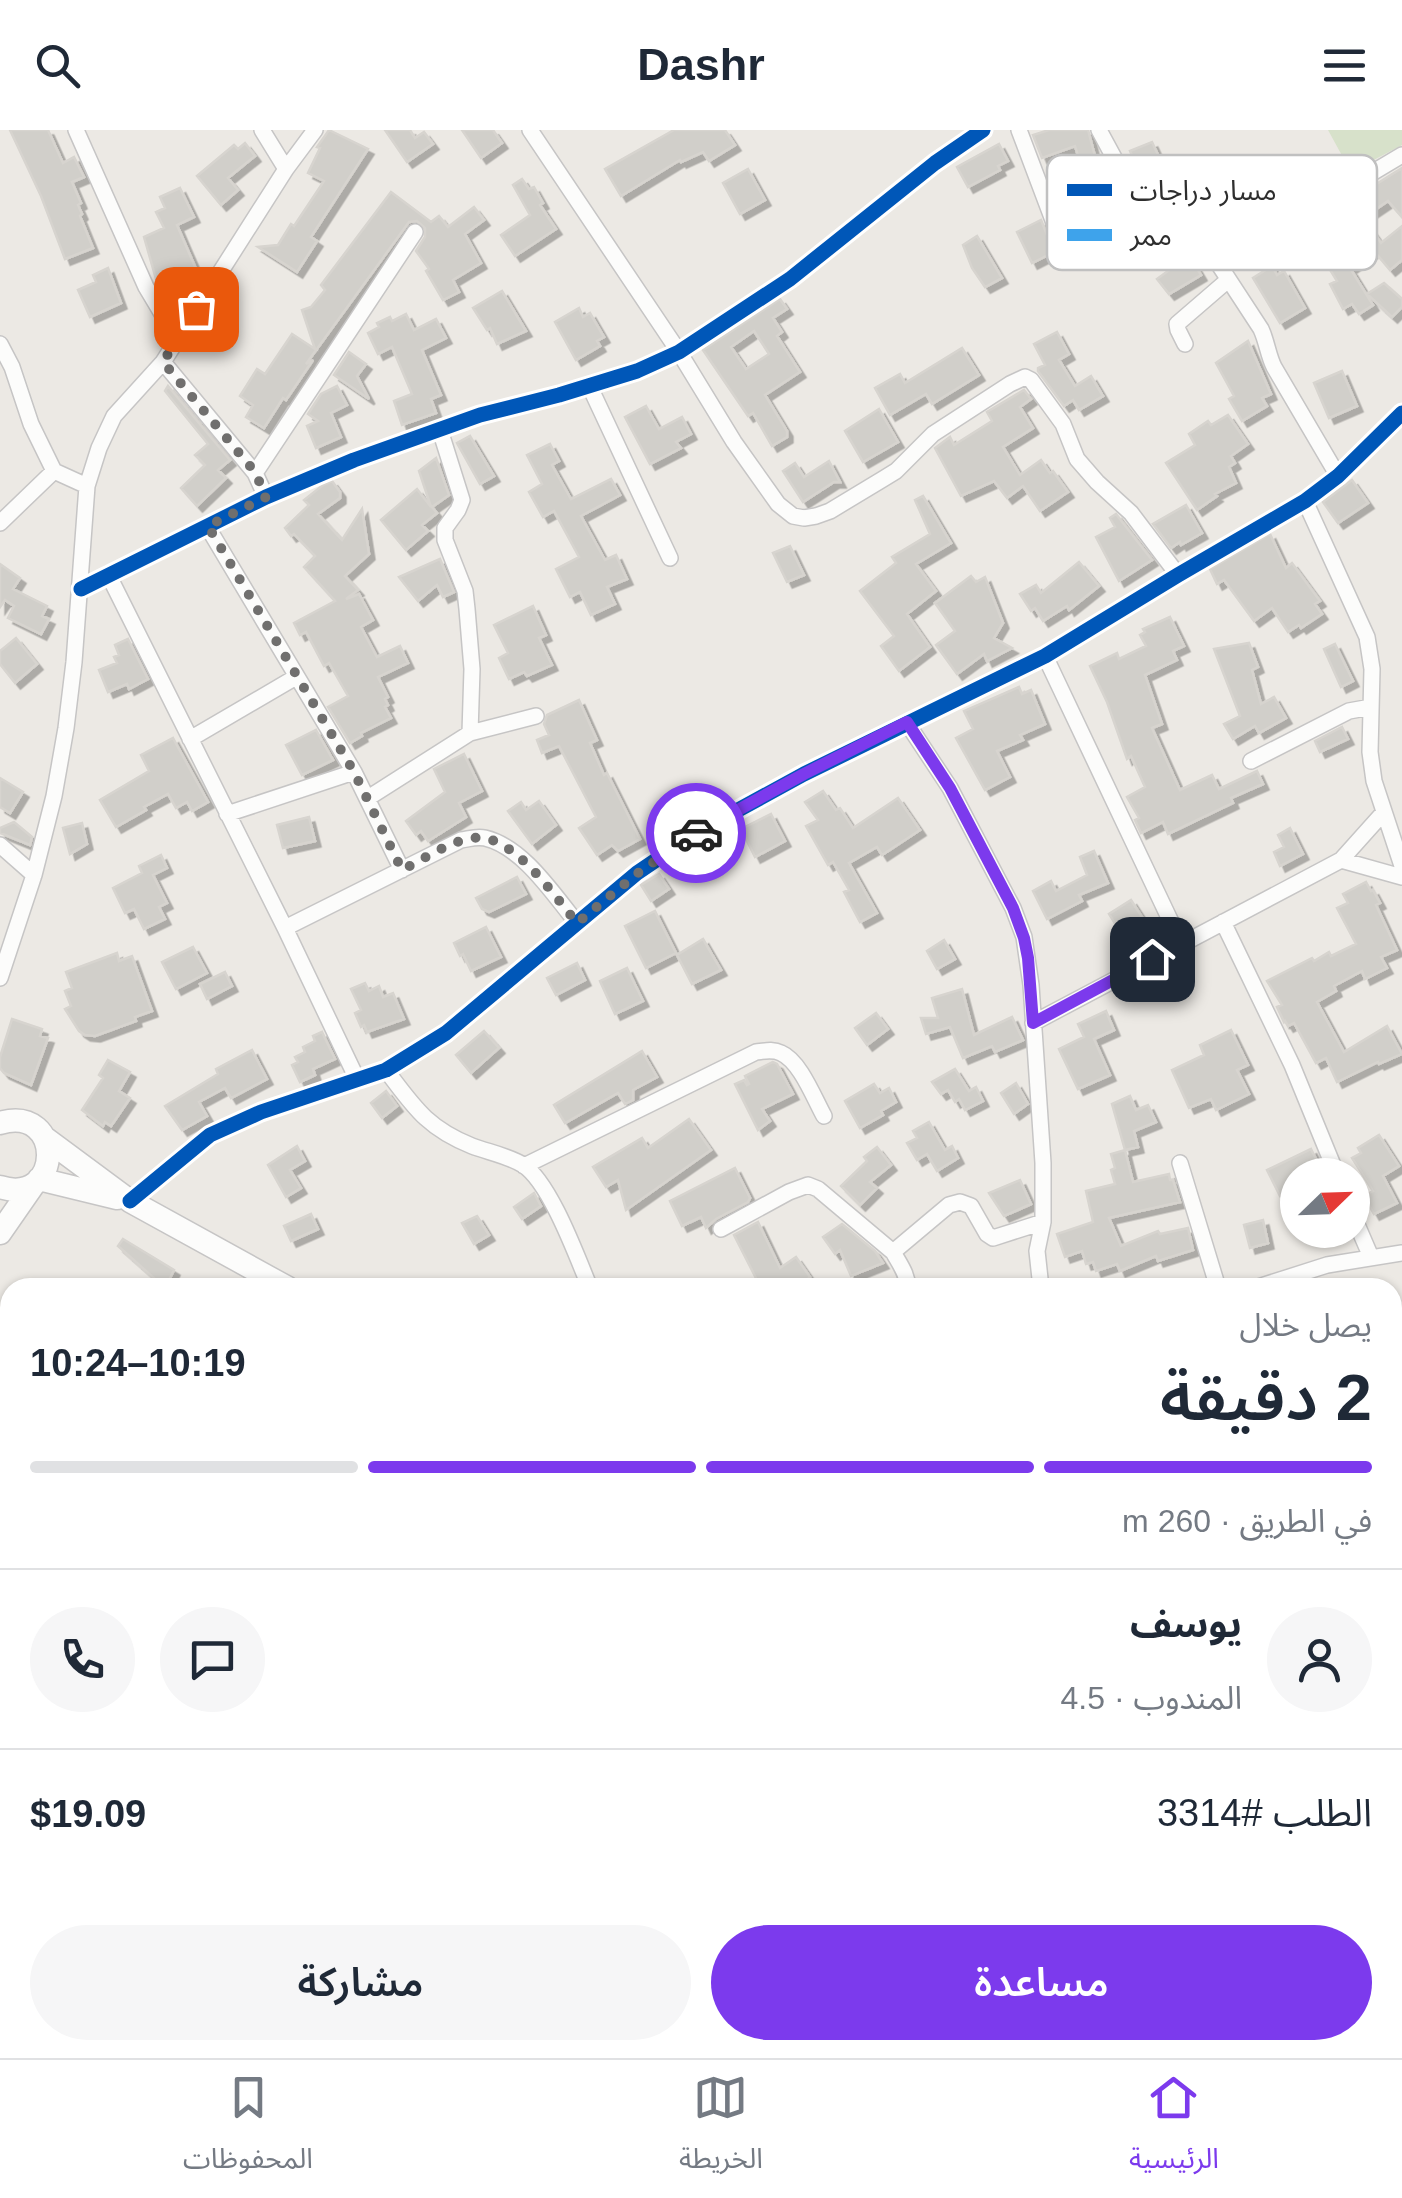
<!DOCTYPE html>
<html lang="ar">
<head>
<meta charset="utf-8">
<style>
	:root { --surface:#fff; --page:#f6f6f7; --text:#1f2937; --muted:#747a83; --line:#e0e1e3; --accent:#7c3aed }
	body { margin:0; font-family:Arial,"Noto Sans Arabic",sans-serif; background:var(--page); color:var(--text); direction:rtl; height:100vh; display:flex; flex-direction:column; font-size:38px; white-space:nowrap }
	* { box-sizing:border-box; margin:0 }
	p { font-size:32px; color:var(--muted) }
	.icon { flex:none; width:55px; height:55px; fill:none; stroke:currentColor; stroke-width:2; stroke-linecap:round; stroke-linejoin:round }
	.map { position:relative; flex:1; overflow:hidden; direction:ltr }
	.details { position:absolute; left:0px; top:1148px; width:1402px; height:782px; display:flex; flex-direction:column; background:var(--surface); border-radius:30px 30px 0 0; box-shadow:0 2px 8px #0004; direction:rtl }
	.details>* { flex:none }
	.needle { width:65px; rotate:67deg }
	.controls { position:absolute; left:1280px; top:1028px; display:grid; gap:20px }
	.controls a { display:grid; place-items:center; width:90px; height:90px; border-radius:50%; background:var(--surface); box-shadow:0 2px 8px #0004; font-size:50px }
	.pin { position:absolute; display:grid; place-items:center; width:85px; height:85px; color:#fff; margin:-42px; border-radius:20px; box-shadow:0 5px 15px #0006 }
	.courier { position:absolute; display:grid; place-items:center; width:100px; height:100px; margin:-50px; border:8px solid #7c3aed; border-radius:50%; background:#fff; color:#222; box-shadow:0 2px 12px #0007 }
	.overview em { font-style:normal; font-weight:600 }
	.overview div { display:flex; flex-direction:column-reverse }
	.overview { display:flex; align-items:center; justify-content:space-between; height:170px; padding:0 30px }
	h1 { font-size:65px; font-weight:600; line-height:75px }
	.bar { display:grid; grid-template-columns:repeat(4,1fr); gap:15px 10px; align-content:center; height:120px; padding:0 30px }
	.bar i { height:12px; border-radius:8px; background:var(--line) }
	.bar .active { background:var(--accent) }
	.bar p { grid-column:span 4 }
	.line { display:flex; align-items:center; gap:25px; padding:0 30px; border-top:2px solid var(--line) }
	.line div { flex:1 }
	.round { display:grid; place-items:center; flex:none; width:105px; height:105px; border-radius:52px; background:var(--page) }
	.primary-button { display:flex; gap:20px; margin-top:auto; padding:20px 30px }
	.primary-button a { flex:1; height:115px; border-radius:60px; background:var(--accent); color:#fff; font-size:40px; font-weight:600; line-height:115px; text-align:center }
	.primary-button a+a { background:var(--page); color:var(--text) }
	header { display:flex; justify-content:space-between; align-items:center; height:130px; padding:0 30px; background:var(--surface); font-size:45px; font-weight:600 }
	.tab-bar { display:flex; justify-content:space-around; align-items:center; height:140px; border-top:2px solid var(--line); background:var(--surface); font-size:28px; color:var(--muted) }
	.tab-bar a { display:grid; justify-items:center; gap:5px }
	.tab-bar .active { color:var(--accent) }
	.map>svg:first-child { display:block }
	.cemetery { fill:#d7e1ca }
	.building { fill:#d1cfca; stroke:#d7d4cf; stroke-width:2.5; fill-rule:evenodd; filter:url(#shadow) }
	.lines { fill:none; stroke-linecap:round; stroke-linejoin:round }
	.minor-casing { stroke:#c6c5c5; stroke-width:18 }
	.secondary-casing { stroke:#c6c5c5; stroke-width:25 }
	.minor { stroke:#fcfcfb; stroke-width:15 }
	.secondary { stroke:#fcfcfb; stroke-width:22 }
	.quiet { stroke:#3ea3eb; stroke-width:12; stroke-dasharray:25 12; stroke-linecap:butt }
	.cycleway-casing { stroke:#fff; stroke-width:21 }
	.cycleway { stroke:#0057b8; stroke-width:15 }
	.done { stroke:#706f6e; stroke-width:10; stroke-dasharray:0 18 }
	.route { stroke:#7c3aed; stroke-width:12 }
	.key { fill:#fff; stroke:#c0c0c0; stroke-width:2.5 }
	.key-label { font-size:28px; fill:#2e2e2e }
</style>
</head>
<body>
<header><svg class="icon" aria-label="menu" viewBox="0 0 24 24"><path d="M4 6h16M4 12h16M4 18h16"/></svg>Dashr<svg class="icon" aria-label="search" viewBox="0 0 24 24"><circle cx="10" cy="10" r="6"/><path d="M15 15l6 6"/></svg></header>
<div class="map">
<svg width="1402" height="1928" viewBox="0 0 1402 1928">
	<defs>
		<filter id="shadow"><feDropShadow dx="5.5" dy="5.5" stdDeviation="0" flood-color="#0004"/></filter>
	</defs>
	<rect width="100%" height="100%" fill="#ece9e4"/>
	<path class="cemetery" d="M1328,0H1402V15L1351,42Z"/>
	<path class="building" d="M10,0H48L63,33L74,27L84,47L72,52L81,73L78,75L82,84L80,86L93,118L65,129L41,66Z
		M329,0L368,19L311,107L317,111L297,142L258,117L278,115L291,94L294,96L324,51L308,43L320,18L317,17Z
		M385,0H410L415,8L424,2L433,14L407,32Z
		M462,0H493L502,13L481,28Z
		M674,0H725L735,15L709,31L703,22L681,32L680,30L621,66L605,39Z
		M1049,0H1088L1099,41L1107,38L1115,66L1069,80L1061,52L1084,45L1075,16L1042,28L1033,5Z
		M1152,12L1159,27L1138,39L1130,21Z
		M245,13L255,26L228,48L238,60L221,75L197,46L234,15L238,19Z
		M999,14L1008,31L998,36L1000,40L968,57L957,37Z
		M1402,38V87L1388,71L1363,88L1381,113L1402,96V130L1390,140L1374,121L1350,138L1373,175L1359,184L1352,174L1343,179L1330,154L1337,151L1305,99Z
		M748,39L765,70L740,84L723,53Z
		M522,49L529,59L534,57L543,73L540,75L556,99L515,126L501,105L530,85L513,55Z
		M180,58L194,87L177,95L196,139L184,145L156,149L144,107L164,98L156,82L165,78L160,67Z
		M391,62L431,92L439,86L448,97L474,77L484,90L465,104L481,133L453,150L459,162L443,170L426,141L429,139L416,121L425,107V98L417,91L409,92L306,234L313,230L286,270L283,268L264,298L246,287L253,275L240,266L257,239L265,244L292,204L315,219L302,180L311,177L325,160L321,155Z
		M1041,90L1054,122L1032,133L1017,102Z
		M977,106L1002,148L985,157L972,138L963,115Z
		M1187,127L1191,128L1201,145L1169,164L1157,149Z
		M1272,136L1277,145L1284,141L1305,178L1280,193L1253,148Z
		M108,138L121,173L90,187L78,160L96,152L93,145Z
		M1384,153L1402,169V177L1392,187L1367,164Z
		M502,161L526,201L497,214L490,198L487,200L473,178Z
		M780,169L787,179L773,188L782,202L777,206L800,242L765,265L787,301V307L772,316L753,283L748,286L703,220ZM754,201L769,224L746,239L731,217Z
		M579,178L583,187L590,183L604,207L597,211L600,216L576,230L555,192Z
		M406,184L414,200L436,189L446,208L422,220L441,265L431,269L436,283L402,295L394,271L412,264L392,217L378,224L368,203L379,197L377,193L390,187L392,191Z
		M1057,202L1069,224L1059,230L1075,256L1091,246L1103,266L1079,280L1073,270L1064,276L1038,241V238L1045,235L1034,214Z
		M1248,211L1271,264L1262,268L1267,276L1242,291L1229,269L1234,266L1216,233Z
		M962,218L979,245L932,274L926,264L890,285L875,258L900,244L905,253Z
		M349,222L366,234L357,246L369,269L334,245Z
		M1342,241L1357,276L1329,288L1314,253Z
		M168,256L230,330L218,340L226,348L197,376L181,358L205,335L195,325L208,314L165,261Z
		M337,256L347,275L331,283L341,307L316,318L307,296L318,291L308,284L321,264Z
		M1024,260L1031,269L1020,277L1033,298L1003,317L1020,345L1041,330L1050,343L1053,341L1068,362L1040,381L1023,356L1007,368L994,351L961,366L935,318L950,307L954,315L992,291L987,282Z
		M646,276L659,299L682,287L691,304L676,312L681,318L650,334L625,287Z
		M879,279L898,312L863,332L845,301Z
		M1228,285L1248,314L1231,326L1235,333L1229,337L1236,353L1215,364L1217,366L1197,380L1166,333L1195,315L1189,304L1208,291L1211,295Z
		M470,306L494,346L480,354L457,313Z
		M550,314L559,331L552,335L571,369L611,349L620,365L581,386L605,430L616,425L627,449L607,457L615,474L591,485L580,462L570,467L556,439L579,427L554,381L543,387L529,362L542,354L527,325Z
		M436,328L449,365L432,377L437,383L422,395L428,401L406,420L381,390L417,359L431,377L419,341Z
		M829,331L840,352H834L803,372L783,341L795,333L804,347Z
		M1352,350L1368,373L1338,393L1323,372Z
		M332,351L340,362V368L318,384L342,410L362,379L369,424L345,446L358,460L346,469L359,464L373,490L361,497L377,527L400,516L408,533L378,547L388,567L385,569L388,575L385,577L391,588L361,603L362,606L350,613L328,577L348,566L329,533L324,536L306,502L300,505L294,493L335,471L304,437L315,426L294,404L291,406L285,398L309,375L304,370L323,355Z
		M923,366L951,413L916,434L936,461L907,484L930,517L899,541L881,516L894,506L860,461L896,433L892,427L930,404L915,370Z
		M1186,375L1202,403L1181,415L1180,412L1171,418L1153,394Z
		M1116,384L1152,430L1119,451L1096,407L1115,397L1110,388Z
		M1270,404L1286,438L1292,433L1320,471L1315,474L1322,484L1301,498L1299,495L1288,502L1272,478L1254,491L1224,450L1217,454L1210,439Z
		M790,416L804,445L787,452L773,423Z
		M440,429L454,462L443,467L437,455L418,471L399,447Z
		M1079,432L1099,456L1069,480L1067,476L1043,491L1035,478L1031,481L1020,464L1036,455L1041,463Z
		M0,434L20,448L13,459L47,476L42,486L49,489L41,504L8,488L14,476L5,470L0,477Z
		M971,446L976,452L985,447L1003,493L994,508L1012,518L987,531L984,524L957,544L936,515L955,501L935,473Z
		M533,476L546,505L539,508L552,535L527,546L524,542L509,549L499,528L508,523L494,495Z
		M1170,487L1184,516L1173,521L1177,530L1145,545L1162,594L1152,598L1180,660L1212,645L1219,659L1257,641L1263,654L1231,668L1233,673L1168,704L1163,692L1141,703L1135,690L1139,688L1127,667L1145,657L1131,626L1127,629L1107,572L1090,536L1117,523L1119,529L1146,516L1140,505L1145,502L1143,499Z
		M16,508L37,534L15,553L0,534V521Z
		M128,509L148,549L129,559L127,554L108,562L99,540L117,533L114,527L119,525L115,515Z
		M1249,513L1258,537L1252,540L1261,574L1274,567L1286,588L1259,603L1255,596L1233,609L1224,594L1240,586L1214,519Z
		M1335,514L1353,551L1341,557L1324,519Z
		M1019,557L1022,564L1031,560L1045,594L1020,605L1023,610L997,621L1010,647L985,660L956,608L973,599L964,581Z
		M579,570L597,610L590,613L604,645L607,643L640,709L618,721L612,715L597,725L579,698L596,687L559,616L542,623L537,610L549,605L544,594L547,585Z
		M1342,597L1348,609L1320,622L1315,611Z
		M316,600L333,630L302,645L286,615Z
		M173,608L208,672L192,681L187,672L176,678L168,664L144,677L146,680L116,697L100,670L149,641L141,625Z
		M464,624L482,661L459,673L466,687L428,711L421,701L416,705L406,691L445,662L434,639Z
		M0,648L23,662L10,683L0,677Z
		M823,661L836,680L840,678L853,698L898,668L920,700L882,725L877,717L849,733L877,783L860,792L844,762L849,760L833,732L828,735L806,696L818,690L805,672Z
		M539,671L556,695L532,714L508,681L521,672L526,680Z
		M771,684L785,711L755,727L741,699Z
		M309,687L315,711L283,718L277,695Z
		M14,692L32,707L30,715L0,703V698Z
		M82,693L87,714L70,724L63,698Z
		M1290,698L1303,724L1280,736L1274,722L1284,717L1278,705Z
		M1094,721L1108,753L1079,765L1082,771L1047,789L1033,761L1051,751L1056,761L1087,745L1080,727Z
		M161,725L167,738L153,745L167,773L159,777L165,789L144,799L134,779L125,783L113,758L142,743L139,736Z
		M659,744L669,759L651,771L641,755Z
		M517,747L526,764L489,782L482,779L476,768Z
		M1366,752L1371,761L1373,760L1380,773L1376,775L1397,820L1381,827L1387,838L1365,849L1362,841L1334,856L1336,861L1317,872L1344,922L1387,896L1402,924L1379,934L1378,932L1337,952L1326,928L1316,933L1294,893L1288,896L1285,891L1284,892L1277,877L1282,875L1267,851L1312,828L1314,831L1329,822L1331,826L1356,814L1337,778L1348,773L1343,764Z
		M1131,770L1151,801L1138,809L1133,802L1124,808L1109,784Z
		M655,781L676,823L646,838L625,796Z
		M486,797L501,827L471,841L463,824L460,826L454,813Z
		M703,809L721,840L692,854L677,825Z
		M944,810L955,829L937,839L927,821Z
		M193,817L207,843L176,859L162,832Z
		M117,823L119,831L132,826L152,881L135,887L136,891L95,906L85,905L79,901L65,879L71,876L65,861L72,858L66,842Z
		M577,833L585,850L556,865L547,848Z
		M627,838L643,871L615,884L600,851Z
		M225,842L232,856L207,869L200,854Z
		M365,853L369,861L379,856L383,867L393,863L404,889L367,902L364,895L361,897L355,883L361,880L351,859Z
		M962,859L974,905L1012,887L1023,910L995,922L992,916L963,928L950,897L926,904L921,888H938L932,868Z
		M1106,881L1114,900L1094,909L1110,945L1078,959L1059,919L1084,907L1078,894Z
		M876,883L888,899L867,915L855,898Z
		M12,889L42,899L40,906L48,908L31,955L4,943L0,938V927Z
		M1231,900L1248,935L1237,940L1249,964L1216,980L1211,969L1189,978L1172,940L1204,925L1200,915Z
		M484,901L499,918L471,943L456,925Z
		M322,902L335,929L313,939L315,945L300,952L292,935L298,932L295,927L305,922L303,917L315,911L313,906Z
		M252,920L267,949L231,968L225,958L199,972L207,986L182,1000L165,976L218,944L216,939Z
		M642,921L657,947L633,960V970L625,974L618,963L565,993L554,975Z
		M108,930L130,942L119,961L130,968L111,996L105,992L103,996L82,980L103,948L99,945Z
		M773,932L777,934L793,964L762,979L770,991L758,1000L735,954L744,950L747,955L749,954L745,946Z
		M955,939L969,961L976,957L983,971L965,980L959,969L955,972L948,960L941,964L932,952Z
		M1016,953L1028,974L1014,984L1001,963Z
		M874,954L880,963L889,958L896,972L881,981L883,985L860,998L845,971Z
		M386,961L397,976L382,988L371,973Z
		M1130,966L1136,980L1148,975L1156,992L1134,1001L1138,1017L1125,1020L1112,974Z
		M689,989L711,1020L626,1080L618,1050L606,1057L593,1037L642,1008L648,1018Z
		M929,992L945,1020L952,1016L958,1028L937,1041L927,1024L917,1030L907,1013L917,1008L913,1001Z
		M1379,1005L1399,1036L1383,1046L1397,1073L1374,1084L1364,1066L1373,1061L1352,1028L1361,1023L1358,1018Z
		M297,1016L305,1031L290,1040L301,1058L286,1067L268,1035Z
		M877,1017L891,1035L870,1052L877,1058L860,1075L841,1056L867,1031L864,1027Z
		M1311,1019L1324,1045H1298V1057L1280,1066L1267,1040Z
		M1125,1020L1133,1052L1169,1044L1170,1050H1173L1180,1072L1109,1088L1121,1116L1158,1101L1160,1104L1188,1098L1193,1120L1158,1131L1156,1126L1120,1141L1117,1134L1096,1141L1093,1132L1086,1134L1082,1121L1065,1127L1057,1104L1093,1092L1086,1061L1115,1054L1111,1040L1115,1038L1111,1024Z
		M735,1038L750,1068L748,1072L716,1089L706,1098L701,1087L682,1096L670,1071Z
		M1020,1050L1031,1074L1004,1086L989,1063Z
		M534,1063L541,1076L522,1089L514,1077Z
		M311,1084L318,1099L291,1111L284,1096Z
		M477,1086L489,1105L474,1114L462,1093Z
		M1263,1090L1268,1113L1250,1118L1244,1095Z
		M758,1092L780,1138L796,1127L810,1147L797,1158H761L734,1105Z
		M842,1094L875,1121L883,1133L851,1146L840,1120L835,1124L823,1107Z
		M123,1109L174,1140L165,1158L118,1116Z"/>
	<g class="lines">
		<g class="minor-casing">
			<path id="minor" d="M76,0L146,157L177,209
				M262,0L286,39
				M530,0L679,222L734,312L778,374L793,386L804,388L816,386L830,381L883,349L896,341L933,304L1010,254L1025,247L1031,250L1063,294L1077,329L1097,352L1131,383L1178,445
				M1019,0L1062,114
				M1099,0L1144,83L1158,102L1171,111L1210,121L1243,117L1268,105L1402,25
				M1210,121L1261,199C1267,212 1268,225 1274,237L1338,346
				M0,214L12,237L31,294L54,341L87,356
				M1185,214L1178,200L1177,194L1228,150
				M163,232L255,343L266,367
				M589,255L670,428
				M440,300L462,370L458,380L445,398V410L465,461L467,479L472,539L470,603
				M255,343L415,102
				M1305,371L1367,507L1372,539L1370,622L1374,651L1402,736
				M0,393L54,341
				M207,396L354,642L402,740
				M108,444L285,798L358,951
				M81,459L266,367L354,330L480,285L559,265L637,241L679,222L790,149L935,33L983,0
				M1045,526L1181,813
				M907,593L950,658L1013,778L1024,807L1031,855L1043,1033V1092L1037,1121L1041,1158
				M190,609L296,547
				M1251,631L1349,581L1371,577
				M368,668L470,603L536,586
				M227,684L354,642
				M0,715L34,745
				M1341,730L1402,747
				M1223,792L1292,935L1337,1045
				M285,798L461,710C469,709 476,706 485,708C523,717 553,764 577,793
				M0,848L34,745L54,666L66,598L74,532L87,356L99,318L114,286L163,232L286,39L315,0
				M1033,893L1341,730L1384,682
				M386,940C414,977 427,998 472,1016C488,1022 509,1026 523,1035C550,1052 577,1127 590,1158
				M1180,1033L1218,1158
				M524,1036L756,922C765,921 773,919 781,923C800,931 814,968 824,986
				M130,1071L210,1005L261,982L386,940L446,903L637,743L696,703L804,644L1045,526L1178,445L1305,371L1338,346L1402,283
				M1352,1083L1371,1127
				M721,1099L789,1062L808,1055L818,1059L893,1122L949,1075L960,1072L971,1076L987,1104L993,1108L1043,1092
				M893,1122C899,1133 909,1146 907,1158
				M1255,1158L1327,1135L1402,1123
				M1392,1210L1402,1207
				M1392,1283L1402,1285
				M1392,1607L1402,1604
				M284,1920L290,1928
				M989,1920H994
				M354,1928L366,1920"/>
		</g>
		<g class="secondary-casing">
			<path id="secondary" d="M0,993C65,974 63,1077 0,1057
				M45,1008L130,1071L288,1158
				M39,1049L117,1068
				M0,1103L34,1054
				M1392,1682L1402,1686"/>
		</g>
		<use href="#minor" class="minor"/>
		<use href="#secondary" class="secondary"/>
		<path class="quiet" d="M0,1689L10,1713
			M36,1920V1928
			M993,1922L998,1928
			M1215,1928L1219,1920
			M1329,1928L1330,1920"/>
		<g class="cycleway-casing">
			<path id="cycleway" d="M81,459L266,367L354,330L480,285L559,265L637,241L679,222L790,149L935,33L983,0
				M130,1071L210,1005L261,982L386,940L446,903L637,743L696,703L804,644L1045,526L1178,445L1305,371L1338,346L1402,283"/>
		</g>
		<use href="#cycleway" class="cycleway"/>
	</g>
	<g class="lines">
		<path class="done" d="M196,179L163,232L255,342L266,367L208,396L354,642L402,740C424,729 448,712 473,708C512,702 555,767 577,793L638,743L696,703"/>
		<path class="route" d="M696,703L804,644L907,592L950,658L1013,778L1024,808L1028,828L1033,893L1152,829"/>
	</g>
	<rect x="1047" y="25" width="330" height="115" rx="15" class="key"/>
	<rect x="1067" y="54" width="45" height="12" fill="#0057b8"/>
	<rect x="1067" y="99" width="45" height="12" fill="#3ea3eb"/>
	<g class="key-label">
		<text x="1130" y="70">مسار دراجات</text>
		<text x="1130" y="115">ممر</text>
	</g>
</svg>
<div class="controls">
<a><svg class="needle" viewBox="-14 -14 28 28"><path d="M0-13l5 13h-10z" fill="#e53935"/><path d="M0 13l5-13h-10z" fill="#747a83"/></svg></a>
</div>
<div class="pin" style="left:196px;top:179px;background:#ea580c"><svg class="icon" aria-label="bag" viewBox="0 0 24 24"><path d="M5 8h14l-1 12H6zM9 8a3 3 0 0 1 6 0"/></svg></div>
<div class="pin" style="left:1152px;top:829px;background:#1f2937"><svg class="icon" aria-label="home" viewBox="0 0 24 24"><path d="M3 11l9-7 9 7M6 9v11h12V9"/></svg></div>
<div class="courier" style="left:696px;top:703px"><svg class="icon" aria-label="car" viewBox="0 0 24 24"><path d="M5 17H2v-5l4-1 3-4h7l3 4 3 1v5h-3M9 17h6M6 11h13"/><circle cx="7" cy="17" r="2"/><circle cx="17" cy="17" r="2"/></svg></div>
<section class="details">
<div class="overview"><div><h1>2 دقيقة</h1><p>يصل خلال</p></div><em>10:19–10:24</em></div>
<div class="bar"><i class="active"></i><i class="active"></i><i class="active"></i><i></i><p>في الطريق · 260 m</p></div>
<div class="line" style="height:180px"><a class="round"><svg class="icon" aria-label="person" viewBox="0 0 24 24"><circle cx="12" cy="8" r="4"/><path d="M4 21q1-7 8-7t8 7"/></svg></a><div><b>يوسف</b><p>المندوب · 4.5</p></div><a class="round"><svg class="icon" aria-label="chat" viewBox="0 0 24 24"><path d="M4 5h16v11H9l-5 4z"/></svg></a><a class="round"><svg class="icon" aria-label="phone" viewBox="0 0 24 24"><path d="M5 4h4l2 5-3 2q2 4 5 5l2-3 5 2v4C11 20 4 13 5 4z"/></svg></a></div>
<div class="line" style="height:130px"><div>الطلب #3314</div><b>$19.09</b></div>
<div class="primary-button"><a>مساعدة</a><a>مشاركة</a></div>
</section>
</div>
<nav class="tab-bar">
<a class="active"><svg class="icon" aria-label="home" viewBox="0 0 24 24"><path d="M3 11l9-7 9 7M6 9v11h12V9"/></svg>الرئيسية</a>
<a><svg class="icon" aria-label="map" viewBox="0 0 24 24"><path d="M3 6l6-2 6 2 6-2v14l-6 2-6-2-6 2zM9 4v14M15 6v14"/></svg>الخريطة</a>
<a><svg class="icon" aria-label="saved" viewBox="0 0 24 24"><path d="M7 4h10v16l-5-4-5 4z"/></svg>المحفوظات</a>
</nav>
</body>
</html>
